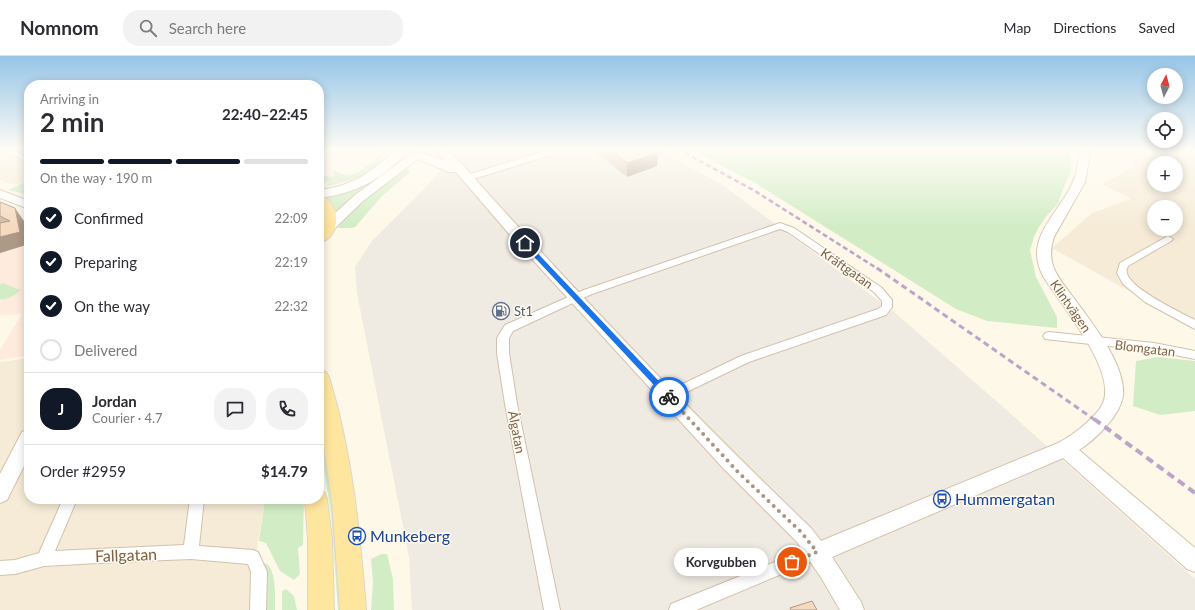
<!DOCTYPE html>
<html lang="en">
<head>
<meta charset="utf-8">
<style>
	:root { --surface:#fff; --page:#f2f2f3; --text:#2b2b33; --muted:#7c7c81; --line:#e1e1e2; --accent:#111827 }
	body { margin:0; font-family:Lato,sans-serif; background:var(--page); color:var(--text); height:100vh; display:flex; flex-direction:column; font-size:15px; white-space:nowrap }
	* { box-sizing:border-box; margin:0 }
	p { font-size:13px; color:var(--muted) }
	.icon { flex:none; width:22px; height:22px; fill:none; stroke:currentColor; stroke-width:2; stroke-linecap:round; stroke-linejoin:round }
	.map { position:relative; flex:1; overflow:hidden }
	.sheet { position:absolute; left:24px; top:24px; width:300px; height:424px; display:flex; flex-direction:column; background:var(--surface); border-radius:16px; box-shadow:0 2px 10px #0003 }
	.sheet>* { flex:none }
	.needle { width:26px; rotate:6deg }
	.fabs { position:absolute; left:1147px; top:12px; display:grid; gap:8px }
	.fabs a { display:grid; place-items:center; width:36px; height:36px; border-radius:50%; background:var(--surface); box-shadow:0 2px 10px #0003; font-size:20px }
	.pin { position:absolute; display:grid; place-items:center; width:34px; height:34px; color:#fff; margin:-17px; border:2px solid #fff; border-radius:50%; box-shadow:0 1px 4px #0007 }
	.courier { position:absolute; display:grid; place-items:center; width:40px; height:40px; margin:-20px; border:3px solid #1a73e8; border-radius:50%; background:#fff; color:#222; box-shadow:0 1px 5px #0007 }
	.bubble { position:absolute; height:28px; border-radius:14px; background:var(--surface); box-shadow:0 2px 10px #0003; font-size:13px; font-weight:700; line-height:28px; text-align:center }
	.headline em { font-style:normal; font-weight:700 }
	.headline div { display:flex; flex-direction:column-reverse }
	.headline { display:flex; align-items:center; justify-content:space-between; height:68px; padding:0 16px }
	h1 { font-size:26px; font-weight:700; line-height:30px }
	.bar { display:grid; grid-template-columns:repeat(4,1fr); gap:6px 4px; align-content:center; height:48px; padding:0 16px }
	.bar i { height:5px; border-radius:3px; background:var(--line) }
	.bar .on { background:var(--accent) }
	.bar p { grid-column:span 4 }
	.line { display:flex; align-items:center; gap:10px; padding:0 16px; border-top:1px solid var(--line) }
	.line div { flex:1 }
	.round { display:grid; place-items:center; flex:none; width:42px; height:42px; border-radius:16px; background:var(--page) }
	ol { padding:0 16px; list-style:none }
	li { display:flex; align-items:center; gap:12px; height:44px }
	li p { margin-inline-start:auto }
	li .icon { padding:4px; border-radius:50%; background:var(--accent); color:#fff; stroke-width:4 }
	li:last-child { color:var(--muted) }
	li i { width:22px; height:22px; border:2px solid var(--line); border-radius:50% }
	header { display:flex; align-items:center; gap:24px; box-sizing:border-box; height:56px; padding:0 20px; background:var(--surface); border-bottom:1px solid var(--line) }
	header strong { font-size:19px }
	nav { display:flex; gap:22px; margin-inline-start:auto; font-size:14px }
	.search { width:280px; height:36px; background:var(--page); display:flex; align-items:center; gap:10px; box-sizing:border-box; padding:0 14px; border-radius:16px; color:var(--muted); font-size:15px }
	.map>svg:first-child { display:block }
	.residential { fill:#f6ebd7; fill-rule:evenodd }
	.commercial { fill:#feebdd }
	.industrial { fill:#efeae2 }
	.green { fill:#d2edc6 }
	.lines { fill:none; stroke-linecap:round; stroke-linejoin:round }
	.street-casing { stroke:#d2c1ad; stroke-width:2 }
	.secondary-casing { stroke:#d5c2ab; stroke-width:2 }
	.primary-casing { stroke:#ddd6d0; stroke-width:2 }
	.street { fill:#fff; fill-rule:evenodd }
	.secondary { fill:#fff; fill-rule:evenodd }
	.primary { fill:#ffe69f; fill-rule:evenodd }
	.rail-far2 { stroke:#bda5ca; stroke-width:2.5; stroke-dasharray:5 3; stroke-linecap:butt }
	.rail-far1 { stroke:#bda5ca; stroke-width:3; stroke-dasharray:6 4; stroke-linecap:butt }
	.rail { stroke:#bda5ca; stroke-width:4; stroke-dasharray:8 5; stroke-linecap:butt }
	.wall { fill:#d3bba4 }
	.shaded-wall { fill:#ac9986 }
	.building { fill:#f5dabf; stroke:#ac9986 }
	.route { fill:#1a73e8 }
	.done { stroke:#a99682; stroke-width:4; stroke-dasharray:0 7.2 }
	.labels { text-anchor:middle; stroke-width:3; stroke-linejoin:round; paint-order:stroke }
	.street-label { font-size:13px; fill:#7b614a; stroke:#fffbf1 }
	.service-label { font-size:13px; fill:#4e5e75; stroke:#fffbf1; text-anchor:start }
	.near-transit-label { font-size:16px; fill:#164399; stroke:#fffbf1; text-anchor:start }
	.near-street-label { font-size:16px; fill:#7b614a; stroke:#fffbf1 }
</style>
</head>
<body>
<header>
<strong>Nomnom</strong>
<div class="search"><svg class="icon" aria-label="search" viewBox="0 0 24 24"><circle cx="10" cy="10" r="6"/><path d="M15 15l6 6"/></svg>Search here</div>
<nav><a>Map</a><a>Directions</a><a>Saved</a></nav>
</header>
<div class="map">
<svg width="1195" height="554" viewBox="0 0 1195 554">
	<rect width="100%" height="100%" fill="#fef8e9"/>
	<path class="residential" d="M0,93H29V123L15,129L0,124Z
		M1165,93H1177L1195,99V272L1052,192L1092,157L1131,143L1102,128L1134,111L1133,105ZM1154,107H1176V129H1154ZM1154,151H1176V173H1154Z
		M29,302V443H265L254,511L251,554H0V306Z"/>
	<path class="commercial" d="M29,168V299L0,304V294L22,258L0,259V179Z"/>
	<path class="industrial" d="M461,93H656L721,128L894,256L1011,358L1195,523V554H412L409,501L357,237L355,211L372,185L417,140Z"/>
	<path class="green" d="M378,93H387L386,97L379,103L381,106L360,121L330,130H327L329,126L319,125V119L332,121L335,118L331,117L334,114L319,107C327,111 340,119 348,119C357,119 378,104 380,96Z
		M689,93H1071V115L1063,133L1058,148L1048,158L1039,171L1034,181L1030,194L1036,221L1057,261V272L987,265L956,253L757,128Z
		M390,111L391,112L336,158L334,152L324,142C352,137 368,129 390,111Z
		M405,113L409,114V117L382,140L355,171L351,172H338C357,147 380,131 405,113Z
		M29,124V139L8,134Z
		M3,227L20,234H21C15,239 8,244 0,243V228Z
		M1158,301L1195,305V355L1160,359L1133,350L1136,305Z
		M319,355L327,390L344,554H338L331,458L319,380Z
		M265,443H304L303,489L298,492L300,518L294,524L280,515L266,487L259,485Z
		M381,498H387L393,523L394,554H371L373,527L371,503Z
		M265,507C277,512 275,543 275,554H264Z
		M286,533L294,540L297,554H282V535Z"/>
	<g class="lines">
		<g class="street-casing">
			<path id="street" d="M0,93H8L29,101V106L0,95Z
				M551,93H554L558,95L557,97L470,124L467,125L463,122L464,120Z
				M780,167L794,172L882,232L892,244V251L886,259L749,306L672,343L668,345L664,343L662,340L664,337L741,300L878,253L882,250V245L874,236L788,176L780,173L592,238L513,275L509,282V297L517,348L560,554H544L505,348L497,297V282L505,269L584,234Z
				M1168,180L1173,183L1171,185L1128,210C1127,213 1126,215 1127,217C1129,232 1181,257 1195,264V273L1145,246L1123,228L1117,217L1120,207Z
				M1049,276L1154,287L1195,295V303L1154,295L1045,283L1043,280L1045,277Z
				M63,443H77L55,495L184,489L190,443H204L199,490L253,494L258,496L267,516L266,554H250L251,516L248,508L191,503L117,506L44,510L15,518L0,519V505L15,504L39,497Z
				M817,489L822,491L824,496L822,501L696,554H669L671,548Z"/>
		</g>
		<g class="secondary-casing">
			<path id="secondary" d="M396,93H408C387,122 354,138 319,142V134C351,131 374,115 396,93Z
				M436,93H447L449,97L459,105C572,232 689,355 811,472L821,485L1058,387C1072,380 1100,359 1104,344C1114,310 1060,248 1043,220C1024,184 1055,161 1070,132C1077,120 1078,106 1080,93H1091L1085,126L1054,181C1045,208 1058,221 1073,241C1091,266 1126,308 1123,340C1120,360 1095,384 1079,394L1195,492V516L1187,513L1063,402L832,501L861,546L864,554H840L822,523L797,486L723,412L510,179L456,116H449L418,103L363,145L330,177H320L319,175L320,171L355,139L411,98L421,97L444,104L440,100Z
				M0,134L29,145V153L0,142Z
				M29,373V400L7,444L0,447V418L22,376Z"/>
		</g>
		<g class="primary-casing">
			<path id="primary" d="M319,140C342,145 342,181 319,187V172L322,163L319,152Z
				M319,314L326,316L329,321C352,396 360,476 366,554H340L332,445L319,360Z
				M319,434L324,436L327,443L332,484L334,554H308V484L305,443H319Z"/>
		</g>
		<use href="#street" class="street"/>
		<use href="#secondary" class="secondary"/>
		<use href="#primary" class="primary"/>
		<path class="rail-far2" d="M678,93L755,135L878,213"/>
		<path class="rail-far1" d="M877,212L1095,364"/>
		<path class="rail" d="M1094,363L1195,437"/>
	</g>
	<path class="wall" d="M592,93H652L658,97L657,110L627,121Z
		M0,146L24,165L29,188L0,197Z"/>
	<path class="shaded-wall" d="M658,97L657,110L627,121V107Z
		M15,152L24,165L29,188L0,197V181L20,176Z"/>
	<path class="building" d="M608,93H652L658,97L627,107Z
		M0,146L15,152L20,176L0,181V167L10,165L0,160Z
		M812,545L817,554H791L790,552Z"/>
	<linearGradient id="sky" x2="0" y2="1"><stop stop-color="#96c5e8"/><stop offset="0.55" stop-color="#fffcf5"/><stop offset="1" stop-color="#fffcf5" stop-opacity="0"/></linearGradient>
	<rect width="1195" height="170" fill="url(#sky)"/>
	<path class="route" d="M523,186H527L672,339V343H667L523,189Z"/>
	<g class="lines">
		<path class="done" d="M669,341L738,416L801,476L817,496L792,506"/>
	</g>
	<defs>
		<g id="fuel-ring" transform="scale(0.9)"><circle r="9.5" fill="#fffbf1" stroke="#5c6f8a" stroke-width="1.5"/><path d="M-5.5-6h7V0h2V4h1.3V-2.5L3-4.5l.8-.8L6-3V5H2.5V1h-1V6h-7ZM-4.2-4.7v3.2H.2V-4.7Z" fill="#5c6f8a"/></g>
		<g id="bus-ring" transform="scale(0.9)"><circle r="9.5" fill="#fffbf1" stroke="#1a4fb4" stroke-width="1.5"/><path d="M-5-6H5V4H4V6H2V4H-2V6H-4V4H-5ZM-3.5-4V0h7V-4ZM-3.5 1.2v1.5H-2V1.2ZM2 1.2v1.5H3.5V1.2Z" fill="#1a4fb4"/></g>
	</defs>
	<g fill-rule="evenodd">
		<use href="#fuel-ring" x="501" y="255"/>
		<use href="#bus-ring" x="942" y="443"/>
		<use href="#bus-ring" x="357" y="480"/>
	</g>
	<g class="labels">
		<g class="street-label">
			<text transform="translate(847 212) rotate(35)" y="5">Kräftgatan</text>
			<text transform="translate(1071 250) rotate(55)" y="5">Klintvägen</text>
			<text transform="translate(1145 292) rotate(7)" y="5">Blomgatan</text>
			<text transform="translate(517 376) rotate(79)" y="5">Ålgatan</text>
		</g>
		<g class="service-label">
			<text x="514" y="260">St1</text>
		</g>
		<g class="near-transit-label">
			<text x="955" y="449">Hummergatan</text>
			<text x="370" y="486">Munkeberg</text>
		</g>
		<g class="near-street-label">
			<text transform="translate(126 499) rotate(-2)" y="6">Fallgatan</text>
		</g>
	</g>
</svg>
<div class="fabs">
<a><svg class="needle" viewBox="-14 -14 28 28"><path d="M0-13l5 13h-10z" fill="#e53935"/><path d="M0 13l5-13h-10z" fill="#7c7c81"/></svg></a>
<a><svg class="icon" aria-label="locate" viewBox="0 0 24 24"><circle cx="12" cy="12" r="6"/><path d="M12 2v4M12 18v4M2 12h4M18 12h4"/></svg></a>
<a>+</a>
<a>−</a>
</div>
<div class="pin" style="left:792px;top:506px;background:#ea580c"><svg class="icon" aria-label="bag" viewBox="0 0 24 24"><path d="M5 8h14l-1 12H6zM9 8a3 3 0 0 1 6 0"/></svg></div>
<div class="pin" style="left:525px;top:187px;background:#1f2937"><svg class="icon" aria-label="home" viewBox="0 0 24 24"><path d="M3 11l9-7 9 7M6 9v11h12V9"/></svg></div>
<div class="courier" style="left:669px;top:341px"><svg class="icon" aria-label="bike" viewBox="0 0 24 24"><circle cx="6" cy="16" r="4"/><circle cx="18" cy="16" r="4"/><path d="M6 16l4-8h5l3 8M10 8l3 8H6M13 5h3"/></svg></div>
<div class="bubble" style="left:674px;top:492px;width:94px">Korvgubben</div>
<section class="sheet">
<div class="headline"><div><h1>2 min</h1><p>Arriving in</p></div><em>22:40–22:45</em></div>
<div class="bar"><i class="on"></i><i class="on"></i><i class="on"></i><i></i><p>On the way · 190 m</p></div>
<ol>
<li><svg class="icon" aria-label="check" viewBox="0 0 24 24"><path d="M5 12l5 5 9-10"/></svg>Confirmed<p>22:09</p></li>
<li><svg class="icon" aria-label="check" viewBox="0 0 24 24"><path d="M5 12l5 5 9-10"/></svg>Preparing<p>22:19</p></li>
<li><svg class="icon" aria-label="check" viewBox="0 0 24 24"><path d="M5 12l5 5 9-10"/></svg>On the way<p>22:32</p></li>
<li><i></i>Delivered</li>
</ol>
<div class="line" style="height:72px"><b class="round" style="background:var(--accent);color:#fff">J</b><div><b>Jordan</b><p>Courier · 4.7</p></div><a class="round"><svg class="icon" aria-label="chat" viewBox="0 0 24 24"><path d="M4 5h16v11H9l-5 4z"/></svg></a><a class="round"><svg class="icon" aria-label="phone" viewBox="0 0 24 24"><path d="M5 4h4l2 5-3 2q2 4 5 5l2-3 5 2v4C11 20 4 13 5 4z"/></svg></a></div>
<div class="line" style="height:52px"><div>Order #2959</div><b>$14.79</b></div>
</section>
</div>
</body>
</html>
